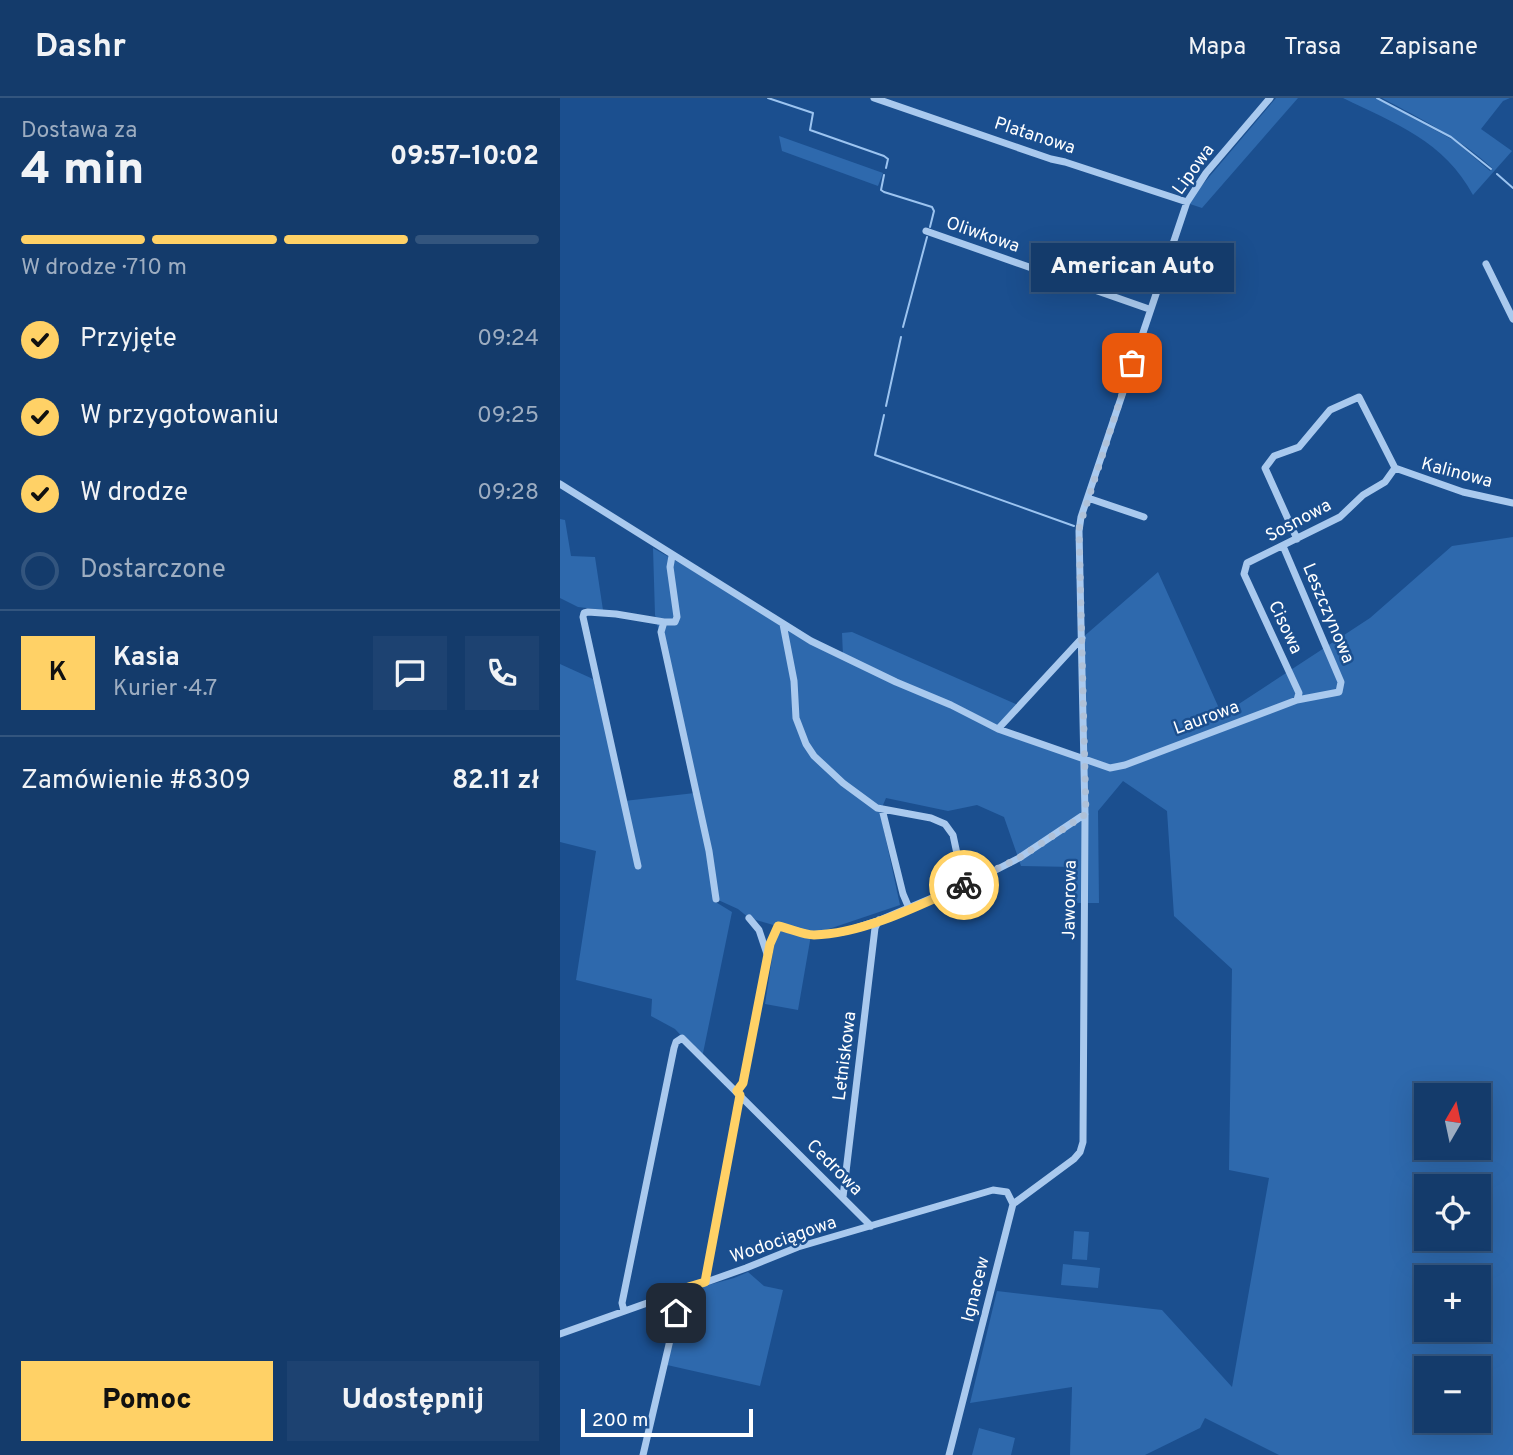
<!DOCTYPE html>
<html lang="pl">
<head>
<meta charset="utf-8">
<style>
	:root { --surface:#143b6b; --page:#1d4271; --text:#f1f3f6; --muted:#9dadc1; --line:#33557e; --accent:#ffd166 }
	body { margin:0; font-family:Overpass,sans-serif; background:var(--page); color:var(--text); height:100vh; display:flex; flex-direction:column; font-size:26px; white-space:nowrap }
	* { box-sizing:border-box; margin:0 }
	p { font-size:23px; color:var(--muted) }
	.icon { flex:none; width:38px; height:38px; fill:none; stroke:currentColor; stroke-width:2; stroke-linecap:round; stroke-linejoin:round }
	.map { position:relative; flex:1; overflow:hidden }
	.drawer { display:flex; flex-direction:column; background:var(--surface); width:560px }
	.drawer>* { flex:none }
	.needle { width:46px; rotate:9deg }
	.tools { position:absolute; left:854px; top:985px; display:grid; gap:14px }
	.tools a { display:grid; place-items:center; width:77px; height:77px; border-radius:0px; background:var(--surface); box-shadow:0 7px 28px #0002,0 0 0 2px var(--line); font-size:35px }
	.scale { position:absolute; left:21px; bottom:18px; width:172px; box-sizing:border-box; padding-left:7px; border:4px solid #fff; border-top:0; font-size:19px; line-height:24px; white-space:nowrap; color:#fff; -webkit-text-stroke:5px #1b4f8f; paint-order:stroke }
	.pin { position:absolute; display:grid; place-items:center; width:60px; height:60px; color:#fff; margin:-30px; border-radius:14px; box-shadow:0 4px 10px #0006 }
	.courier { position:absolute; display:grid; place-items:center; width:70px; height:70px; margin:-35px; border:5px solid #ffd166; border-radius:50%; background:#fff; color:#222; box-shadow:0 2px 9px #0007 }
	.bubble { position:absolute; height:49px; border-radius:0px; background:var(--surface); box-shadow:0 7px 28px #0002,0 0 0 2px var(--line); font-size:23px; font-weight:800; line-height:49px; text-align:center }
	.summary em { font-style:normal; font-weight:800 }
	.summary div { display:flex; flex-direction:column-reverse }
	.summary { display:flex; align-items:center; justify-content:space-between; height:119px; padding:0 21px }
	h1 { font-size:46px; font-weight:800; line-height:52px }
	.bar { display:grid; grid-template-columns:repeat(4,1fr); gap:10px 7px; align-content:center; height:84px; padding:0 21px }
	.bar i { height:9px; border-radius:5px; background:var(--line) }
	.bar .current { background:var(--accent) }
	.bar p { grid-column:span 4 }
	.line { display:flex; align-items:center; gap:18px; padding:0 21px; border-top:2px solid var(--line) }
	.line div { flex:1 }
	.round { display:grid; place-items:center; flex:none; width:74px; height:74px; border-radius:0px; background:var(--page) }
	ol { padding:0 21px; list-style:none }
	li { display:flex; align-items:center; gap:21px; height:77px }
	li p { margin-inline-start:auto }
	li .icon { padding:7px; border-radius:50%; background:var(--accent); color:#111; stroke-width:4 }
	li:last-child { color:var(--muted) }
	li i { width:38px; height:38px; border:4px solid var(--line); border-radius:50% }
	.action { display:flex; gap:14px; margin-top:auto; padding:14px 21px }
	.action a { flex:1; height:80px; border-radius:0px; background:var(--accent); color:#111; font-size:28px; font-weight:800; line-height:80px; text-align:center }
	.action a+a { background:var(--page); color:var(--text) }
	header { display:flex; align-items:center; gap:42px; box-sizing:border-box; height:98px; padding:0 35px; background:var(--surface); border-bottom:2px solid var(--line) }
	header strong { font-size:33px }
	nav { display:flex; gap:38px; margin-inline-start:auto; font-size:24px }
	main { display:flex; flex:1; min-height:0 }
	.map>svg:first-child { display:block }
	.green { fill:#2e69ad; fill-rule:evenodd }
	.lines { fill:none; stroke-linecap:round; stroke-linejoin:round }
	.stream { stroke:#9cc4f0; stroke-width:2 }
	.minor { stroke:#a9c9ee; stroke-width:7 }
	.done { stroke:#afc1d8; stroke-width:7; stroke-dasharray:0 12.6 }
	.route { stroke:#ffd166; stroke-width:9 }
	.labels { text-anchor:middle; stroke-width:5; stroke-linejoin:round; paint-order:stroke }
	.street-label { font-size:18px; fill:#fff; stroke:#1b4f8f }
</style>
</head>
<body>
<header>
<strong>Dashr</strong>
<nav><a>Mapa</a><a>Trasa</a><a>Zapisane</a></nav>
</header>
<main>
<section class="drawer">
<div class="summary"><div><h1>4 min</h1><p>Dostawa za</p></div><em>09:57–10:02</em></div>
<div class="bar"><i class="current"></i><i class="current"></i><i class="current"></i><i></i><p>W drodze · 710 m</p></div>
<ol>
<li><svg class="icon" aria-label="check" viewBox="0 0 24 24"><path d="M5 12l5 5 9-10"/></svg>Przyjęte<p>09:24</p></li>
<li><svg class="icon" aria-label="check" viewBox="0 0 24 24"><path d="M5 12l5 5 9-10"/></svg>W przygotowaniu<p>09:25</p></li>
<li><svg class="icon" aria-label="check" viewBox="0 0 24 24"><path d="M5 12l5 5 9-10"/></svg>W drodze<p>09:28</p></li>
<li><i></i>Dostarczone</li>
</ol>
<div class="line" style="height:126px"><b class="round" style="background:var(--accent);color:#111">K</b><div><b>Kasia</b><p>Kurier · 4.7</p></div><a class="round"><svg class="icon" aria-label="chat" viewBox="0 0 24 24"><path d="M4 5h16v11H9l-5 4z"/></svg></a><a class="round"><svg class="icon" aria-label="phone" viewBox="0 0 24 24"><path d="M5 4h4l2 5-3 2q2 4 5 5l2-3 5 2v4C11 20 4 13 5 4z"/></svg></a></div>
<div class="line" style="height:91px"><div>Zamówienie #8309</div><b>82.11 zł</b></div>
<div class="action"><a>Pomoc</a><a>Udostępnij</a></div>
</section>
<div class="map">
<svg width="953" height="1357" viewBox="0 0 953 1357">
	<rect width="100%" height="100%" fill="#1b4f8f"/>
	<path class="green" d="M716,0H738L642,110L627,105Z
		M783,0H816L895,43L930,73L932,70C900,40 861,21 822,0H950L943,3L921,31L952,53L913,97C885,44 835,25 783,0Z
		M219,38L323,75L318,88L222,53Z
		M0,421L5,422L11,458L35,459L43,512L18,509L0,500Z
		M953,439V1357H719L645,1320L640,1330L585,1357H510L512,1289L410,1305L437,1193L602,1212L672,1289L709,1080L669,1072L672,871L614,818L607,713L563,683L538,713L539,805H515L514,769L461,768L444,719L417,707L388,713L326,700L320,714L340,807L251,837L238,912L205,906L217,828L189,820L178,811L156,801L154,803L172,814L142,960L115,931L91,918L92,901L16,882L36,753L0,744V566L33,581L64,703L135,695L95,517L93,450L283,558L282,535L292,534L460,608L439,630L524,662L522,540L598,474L662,617L810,520L892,448ZM866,998H919V1050H866ZM866,1088H919V1141H866ZM866,1180H919V1232H866ZM866,1270H919V1323H866Z
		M514,1133L529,1134L527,1162L512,1161Z
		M503,1166L540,1170L538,1190L501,1187Z
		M188,1174L204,1188L223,1192L200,1288L107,1267L123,1194L174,1180Z
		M419,1330L455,1340L451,1357H412Z"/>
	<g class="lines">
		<path class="stream" d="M208,0L253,15L250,32L324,58L328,61L326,70
			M817,0L891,39L931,71
			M937,76L953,90
			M324,77L321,92L324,94L372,109L374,113L370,129
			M343,229L367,139
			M326,308L341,239
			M324,317L315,357L514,428"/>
		<path class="minor" d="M314,0L491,61L505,64L627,104
			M366,133L589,211
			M926,166L953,221
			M835,370L903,394L953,405
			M0,386L251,543L336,584L391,607L438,631L550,670L565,667L737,602L779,594L781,584L723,448
			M528,400L584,419
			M737,441L705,370L714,358L739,349L770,312L799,299L835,370
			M112,458L110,469L117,519L115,524H104L101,534L149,753L156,801
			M223,526L234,583L236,620L246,646L254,658L283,685L317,710L371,720L385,726L393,737L399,765L408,785
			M737,602L739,595L684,476L687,465L780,419L803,397L825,384L835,370
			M438,631L522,540
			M322,711L343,796L349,810
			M78,768L23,519L24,515L28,514L56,516L104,524
			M189,820L199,832L207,856
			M177,993L183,985L210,846L218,828L251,837L283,834L320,822L424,778L459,760L525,716
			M283,1099L315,830L319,822
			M145,1184L180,997
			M64,1213L62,1205L114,950L116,944L122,940L311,1128
			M0,1236L186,1170L238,1149L433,1092L447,1094L453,1106
			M83,1357L122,1191
			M389,1357L453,1106L514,1061L520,1054L523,1044L525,716L519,433L521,419L627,104L646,75L710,0"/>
	</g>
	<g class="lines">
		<path class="done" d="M404,787L459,760L526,716L519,430L572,265"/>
		<path class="route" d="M116,1215L122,1191L145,1184L180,997L177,993L183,985L210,846L218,828C229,830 243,837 254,837C303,836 360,807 404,787"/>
	</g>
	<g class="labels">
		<g class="street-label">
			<text transform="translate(475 37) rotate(18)" y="6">Platanowa</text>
			<text transform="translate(633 71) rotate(-54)" y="6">Lipowa</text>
			<text transform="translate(423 136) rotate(19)" y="6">Oliwkowa</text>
			<text transform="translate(897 374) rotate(15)" y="6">Kalinowa</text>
			<text transform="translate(738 422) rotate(-28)" y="6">Sosnowa</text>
			<text transform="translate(769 515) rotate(67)" y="6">Leszczynowa</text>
			<text transform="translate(726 529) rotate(65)" y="6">Cisowa</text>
			<text transform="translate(646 619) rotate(-20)" y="6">Laurowa</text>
			<text transform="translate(509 802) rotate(-89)" y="6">Jaworowa</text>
			<text transform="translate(284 958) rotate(-83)" y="6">Letniskowa</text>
			<text transform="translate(275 1069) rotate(45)" y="6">Cedrowa</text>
			<text transform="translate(223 1141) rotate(-19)" y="6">Wodociągowa</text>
			<text transform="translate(415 1191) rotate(-76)" y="6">Ignacew</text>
		</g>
	</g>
</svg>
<div class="tools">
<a><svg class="needle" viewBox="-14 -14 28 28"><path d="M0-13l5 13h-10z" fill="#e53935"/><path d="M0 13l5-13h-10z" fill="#9dadc1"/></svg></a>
<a><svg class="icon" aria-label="locate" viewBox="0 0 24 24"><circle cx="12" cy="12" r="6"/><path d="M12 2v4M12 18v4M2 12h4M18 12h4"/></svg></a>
<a>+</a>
<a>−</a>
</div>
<div class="scale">200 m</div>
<div class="pin" style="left:572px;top:265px;background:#ea580c"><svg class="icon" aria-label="bag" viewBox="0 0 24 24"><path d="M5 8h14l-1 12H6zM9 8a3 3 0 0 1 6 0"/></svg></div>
<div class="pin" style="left:116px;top:1215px;background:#1f2937"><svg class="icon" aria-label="home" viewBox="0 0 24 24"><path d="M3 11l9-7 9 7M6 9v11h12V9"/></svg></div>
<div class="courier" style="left:404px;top:787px"><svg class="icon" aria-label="bike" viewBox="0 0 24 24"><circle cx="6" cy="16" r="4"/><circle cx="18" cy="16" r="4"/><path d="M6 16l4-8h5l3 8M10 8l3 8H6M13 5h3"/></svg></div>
<div class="bubble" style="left:471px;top:145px;width:203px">American Auto</div>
</div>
</main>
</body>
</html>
